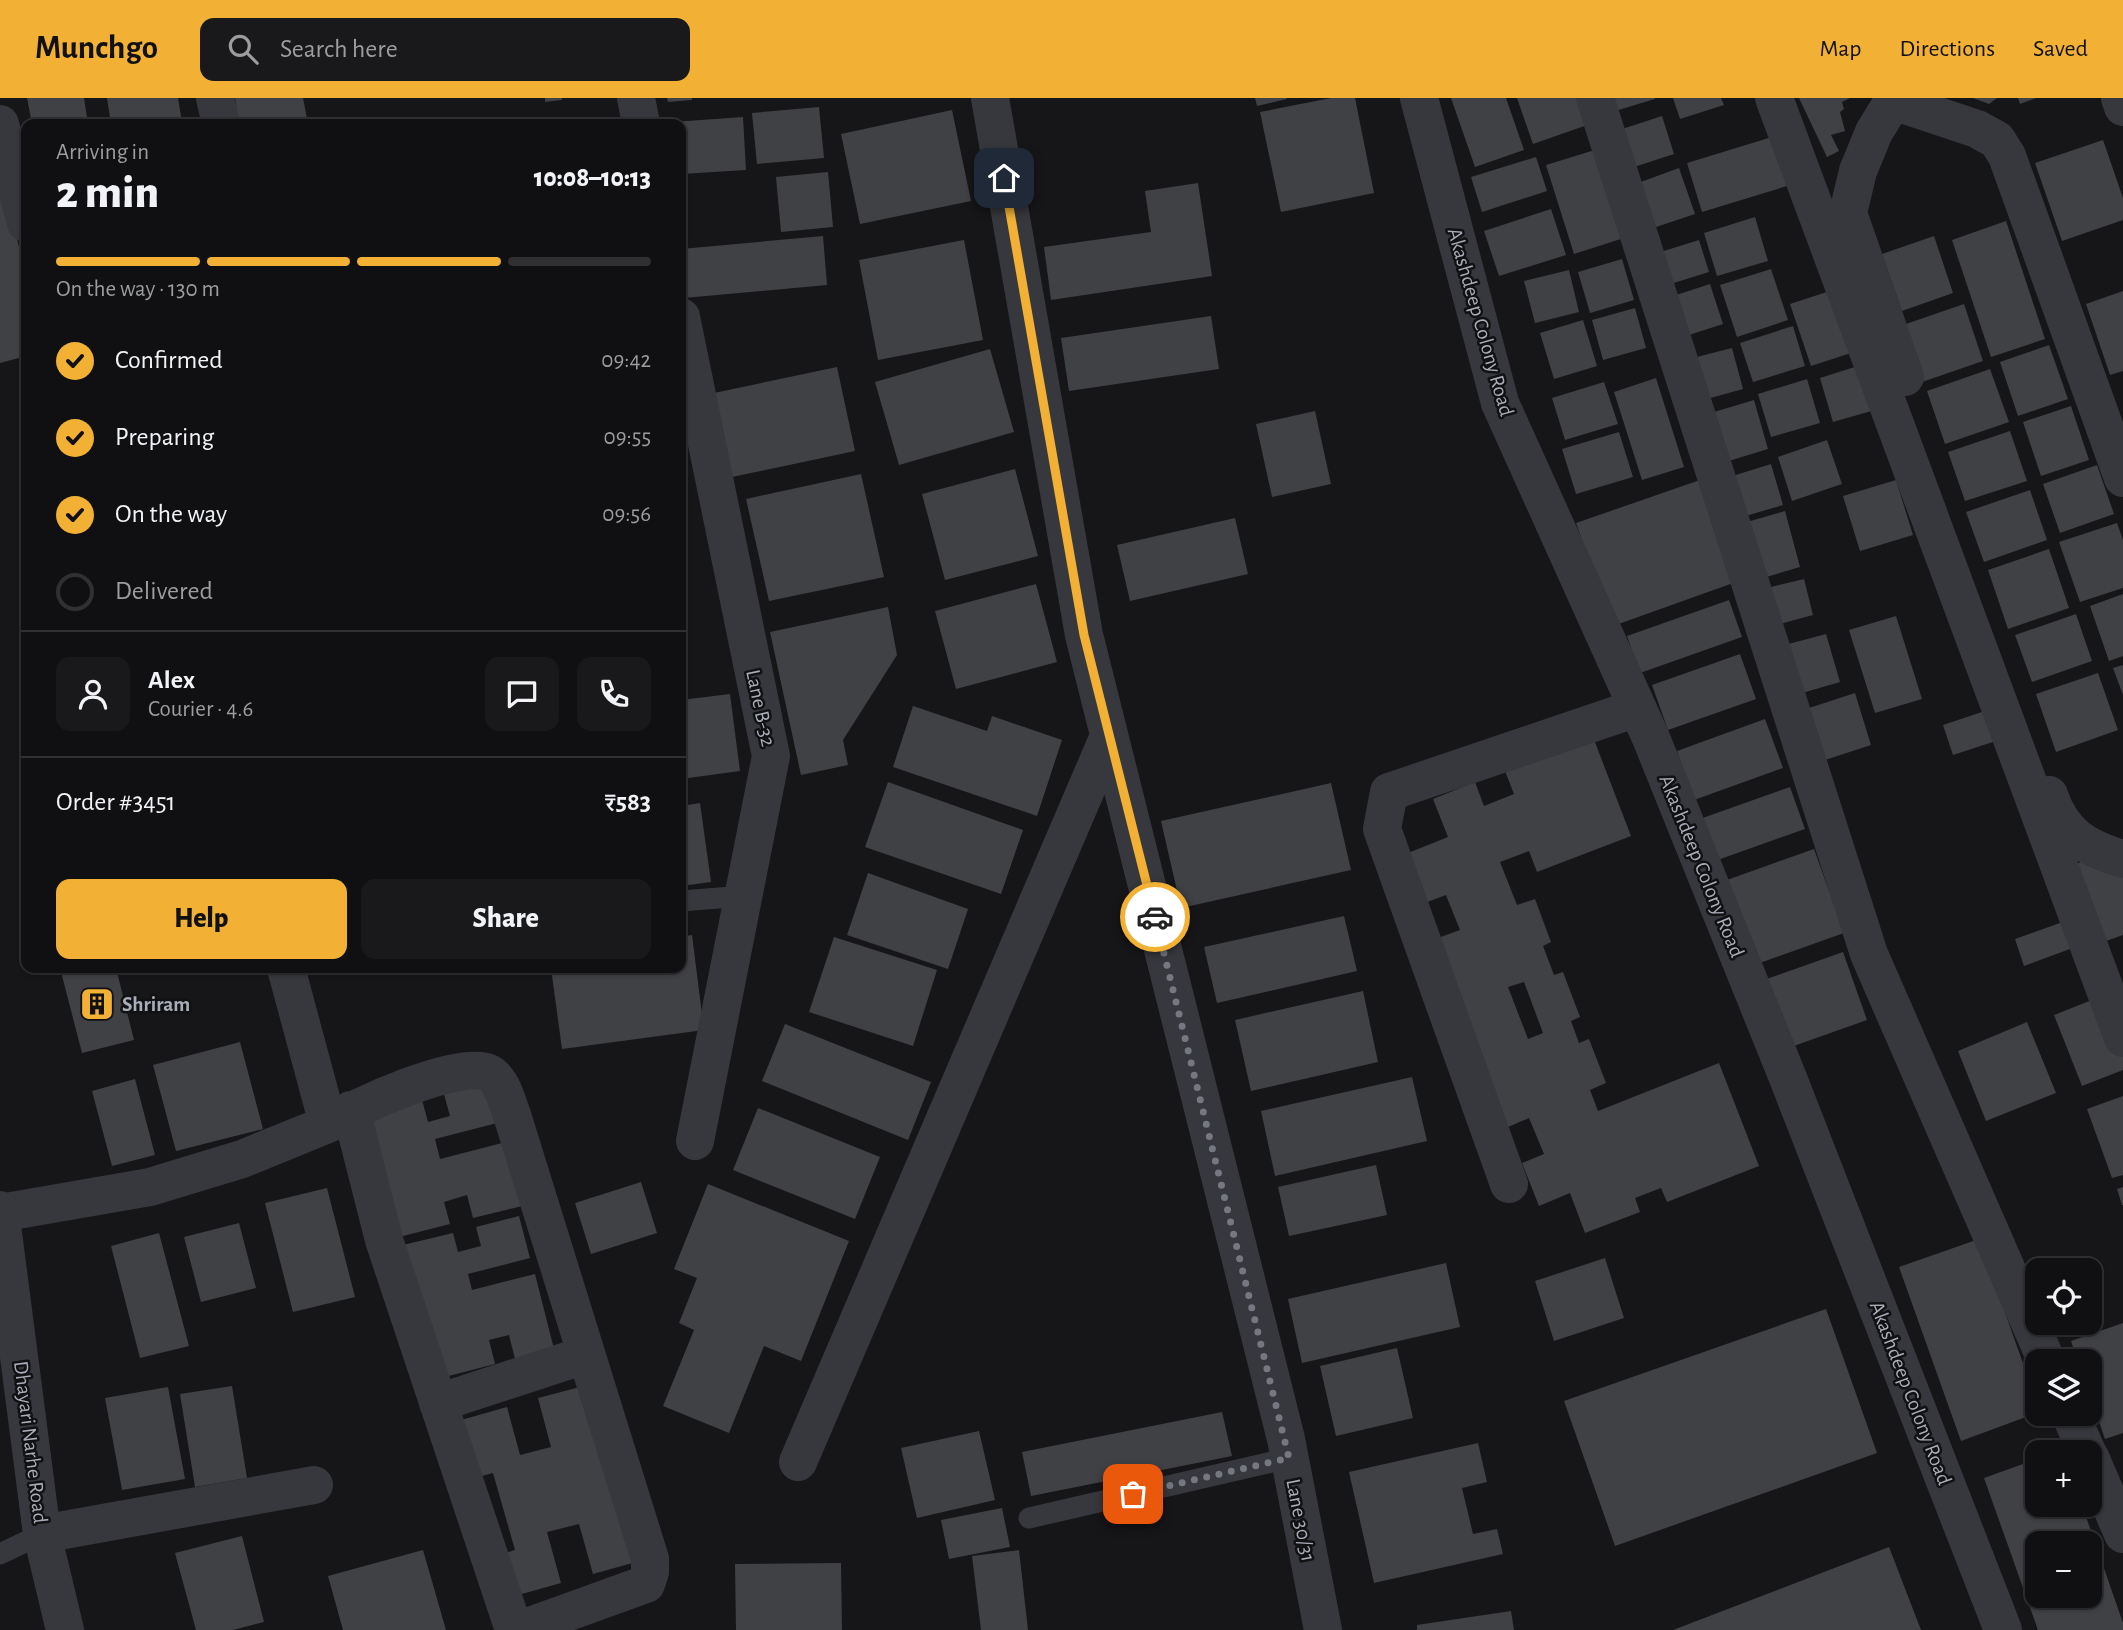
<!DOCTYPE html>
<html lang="en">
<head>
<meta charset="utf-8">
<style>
	:root { --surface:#101012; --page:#19191b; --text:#f1f3f6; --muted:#9c9d9f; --line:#303032; --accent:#f2b134 }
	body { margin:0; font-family:"Alegreya Sans",sans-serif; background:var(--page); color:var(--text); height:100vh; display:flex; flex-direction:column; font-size:26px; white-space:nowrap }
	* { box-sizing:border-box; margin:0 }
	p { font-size:23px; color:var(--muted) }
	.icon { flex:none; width:38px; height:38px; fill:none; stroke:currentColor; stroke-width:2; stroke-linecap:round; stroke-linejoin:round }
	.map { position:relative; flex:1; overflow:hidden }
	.details { position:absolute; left:21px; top:21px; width:665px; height:854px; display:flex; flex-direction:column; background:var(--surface); border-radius:14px; box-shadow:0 2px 5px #0004,0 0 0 2px var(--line) }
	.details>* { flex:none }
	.buttons { position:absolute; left:2025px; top:1160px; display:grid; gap:14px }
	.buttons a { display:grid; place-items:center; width:77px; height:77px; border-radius:14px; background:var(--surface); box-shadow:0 2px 5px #0004,0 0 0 2px var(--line); font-size:35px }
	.pin { position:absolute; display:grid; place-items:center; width:60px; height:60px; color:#fff; margin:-30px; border-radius:14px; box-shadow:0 4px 10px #0006 }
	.courier { position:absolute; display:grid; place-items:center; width:70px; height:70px; margin:-35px; border:5px solid #f2b134; border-radius:50%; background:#fff; color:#222; box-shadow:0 2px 9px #0007 }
	.overview em { font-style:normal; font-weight:800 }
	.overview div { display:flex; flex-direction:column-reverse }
	.overview { display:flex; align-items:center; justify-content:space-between; height:119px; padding:0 35px }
	h1 { font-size:46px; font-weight:800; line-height:52px }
	.bar { display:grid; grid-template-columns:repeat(4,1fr); gap:10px 7px; align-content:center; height:84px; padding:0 35px }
	.bar i { height:9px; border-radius:5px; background:var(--line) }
	.bar .selected { background:var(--accent) }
	.bar p { grid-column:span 4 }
	.line { display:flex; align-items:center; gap:18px; padding:0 35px; border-top:2px solid var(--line) }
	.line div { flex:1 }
	.round { display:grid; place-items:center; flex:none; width:74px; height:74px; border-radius:14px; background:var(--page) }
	ol { padding:0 35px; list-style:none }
	li { display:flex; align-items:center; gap:21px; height:77px }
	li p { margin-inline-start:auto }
	li .icon { padding:7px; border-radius:50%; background:var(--accent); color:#111; stroke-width:4 }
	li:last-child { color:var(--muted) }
	li i { width:38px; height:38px; border:4px solid var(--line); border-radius:50% }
	.primary-button { display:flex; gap:14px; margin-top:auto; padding:14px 35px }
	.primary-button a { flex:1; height:80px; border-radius:14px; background:var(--accent); color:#111; font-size:28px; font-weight:800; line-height:80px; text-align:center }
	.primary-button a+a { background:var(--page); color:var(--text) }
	header { display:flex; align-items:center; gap:42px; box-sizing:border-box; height:98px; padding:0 35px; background:var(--accent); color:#111 }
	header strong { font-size:33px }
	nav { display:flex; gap:38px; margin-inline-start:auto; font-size:24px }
	.search { width:490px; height:63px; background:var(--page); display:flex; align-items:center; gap:18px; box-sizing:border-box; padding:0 24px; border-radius:14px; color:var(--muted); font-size:26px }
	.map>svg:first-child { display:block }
	.building { fill:#404145; fill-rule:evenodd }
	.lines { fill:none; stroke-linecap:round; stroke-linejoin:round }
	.service { stroke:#37383d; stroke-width:21 }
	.minor { stroke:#37383d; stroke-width:38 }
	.tertiary { stroke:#37383d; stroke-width:38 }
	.done { stroke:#757880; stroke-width:7; stroke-dasharray:0 12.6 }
	.route { stroke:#f2b134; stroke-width:9 }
	.labels { text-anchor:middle; stroke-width:5; stroke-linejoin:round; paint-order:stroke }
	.street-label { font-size:21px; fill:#a8adb8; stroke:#111113 }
	.poi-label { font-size:21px; font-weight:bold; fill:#a8adb8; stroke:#111113; text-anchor:start }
</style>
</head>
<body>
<header>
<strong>Munchgo</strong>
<div class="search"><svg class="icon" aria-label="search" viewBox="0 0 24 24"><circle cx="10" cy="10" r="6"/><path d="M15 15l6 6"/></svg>Search here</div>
<nav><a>Map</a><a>Directions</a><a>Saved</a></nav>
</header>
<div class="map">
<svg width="2123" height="1532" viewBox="0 0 2123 1532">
	<rect width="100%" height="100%" fill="#161618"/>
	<path class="building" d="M27,0H84L88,26H32Z
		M107,0H178L182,24L169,26H111Z
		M235,0H303L308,26H239Z
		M545,0H562V2L545,4Z
		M667,0H692V2L668,4Z
		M1255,0H1287V1L1257,8Z
		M1331,0H1355L1374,95L1281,114L1260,14Z
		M1451,0H1506L1524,52L1475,69Z
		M1517,0H1585L1593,25L1533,46Z
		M1611,0H1655V1L1615,13Z
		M1673,0H1721L1724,7L1680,21Z
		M1799,0H1850L1842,4L1844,11L1840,14L1845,33L1831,37L1839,53L1827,59Z
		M1973,0H1997L1989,6Z
		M2018,0H2036L2020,6Z
		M819,9L824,60L757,66L752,15Z
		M952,12L971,103L860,126L841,36Z
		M1662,18L1674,56L1634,69L1622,31Z
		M743,19L746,72L681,76V26H673V24Z
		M626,20L627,26H577V24Z
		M1772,39L1787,88L1702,114L1687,65Z
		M2103,42L2123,100V122L2062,143L2035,65Z
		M1598,51L1627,139L1574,156L1546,67Z
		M1536,59L1547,93L1482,114L1471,79Z
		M1679,70L1695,116L1653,130L1638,85Z
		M828,74L833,129L781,134L776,79Z
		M1198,85L1212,178L1051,202L1044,149L1151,134L1145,93Z
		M4,94L26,174V258L0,265V95Z
		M1551,111L1566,157L1499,178L1484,133Z
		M1755,119L1768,163L1717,178L1704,135Z
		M2006,123L2045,241L1991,259L1952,142Z
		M823,138L827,187L684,200L681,151Z
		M1934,138L1953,195L1902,213L1882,156Z
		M964,142L983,242L878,262L859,162Z
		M1699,142L1709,174L1664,188L1654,156Z
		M1622,161L1634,202L1590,215L1578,174Z
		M1771,171L1788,222L1737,239L1720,187Z
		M1569,172L1579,214L1535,225L1524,183Z
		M1710,186L1723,226L1686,238L1673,198Z
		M1836,191L1857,253L1811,268L1790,206Z
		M2123,193V273L2110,277L2086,206Z
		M1964,206L1983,263L1922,284L1903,227Z
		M1635,210L1646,250L1603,262L1592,222Z
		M1211,218L1219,271L1069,293L1061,240Z
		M1583,222L1597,268L1554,281L1540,235Z
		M1793,228L1805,268L1753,284L1740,245Z
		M2049,247L2068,301L2018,318L2000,264Z
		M1732,250L1743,291L1696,304L1685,262Z
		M990,251L1014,334L899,367L875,284Z
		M1861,267L1875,312L1833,324L1820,280Z
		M837,269L855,353L732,379L714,295Z
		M1990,271L2009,324L1945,346L1927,293Z
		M1656,280L1684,369L1642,382L1614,294Z
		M1807,281L1820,325L1771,339L1758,296Z
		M1604,284L1618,326L1565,342L1552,300Z
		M1754,302L1768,351L1719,366L1704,317Z
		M2071,308L2089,362L2041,378L2023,324Z
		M1315,313L1331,386L1272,399L1256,326Z
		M2010,333L2027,383L1965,403L1948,354Z
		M1619,334L1633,379L1576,396L1562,351Z
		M1827,342L1842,386L1792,403L1778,359Z
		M1771,366L1783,407L1739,420L1726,380Z
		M2097,367L2114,416L2060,435L2043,386Z
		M1015,371L1038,458L945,482L922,396Z
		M861,376L884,479L769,503L746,401Z
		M1700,382L1736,484L1613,528L1576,425Z
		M1896,382L1913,437L1860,453L1843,398Z
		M2030,392L2047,442L1984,464L1966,414Z
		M1785,413L1800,469L1756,482L1740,426Z
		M1235,420L1248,476L1130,503L1117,447Z
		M2117,425L2123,442V490L2080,504L2059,444Z
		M2049,451L2069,510L2008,531L1988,472Z
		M1804,481L1813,517L1772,528L1763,491Z
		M1036,486L1057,564L956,591L935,513Z
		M2123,496V558L2109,563L2090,508Z
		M1729,502L1742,539L1640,575L1627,538Z
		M888,509L897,557L843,642L848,667L801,677L770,534Z
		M2076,516L2092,563L2032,584L2015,537Z
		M1896,518L1922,601L1875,615L1849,532Z
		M1826,536L1840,584L1795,597L1781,548Z
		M1740,556L1756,601L1668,632L1652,587Z
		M2123,567V597L2113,570Z
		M2098,575L2118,632L2056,654L2036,596Z
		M1855,595L1871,647L1825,662L1809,610Z
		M730,596L740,673L681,681V602Z
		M913,608L987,633L992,618L1062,642L1037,718L893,669Z
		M1991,611L2002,641L1953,657L1943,627Z
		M1765,621L1783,670L1694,702L1677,653Z
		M1593,639L1631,738L1537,774L1529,753L1500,764L1517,807L1535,801L1551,844L1543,848L1554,877L1563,874L1580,919L1571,923L1579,945L1589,941L1606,985L1590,992L1598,1013L1719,965L1759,1068L1667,1104L1661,1090L1635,1100L1640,1114L1585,1135L1570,1095L1539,1108L1522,1065L1544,1056L1529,1020L1508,1029L1435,841L1460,832L1446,797L1422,806L1403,757L1448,739L1433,701L1475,684L1484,708L1514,696L1505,673ZM1524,884L1543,935L1528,941L1508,889Z
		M888,684L1023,732L1001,796L865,749Z
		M1331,685L1351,772L1181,810L1161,723Z
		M1790,689L1805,731L1712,764L1697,722Z
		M700,705L711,784L681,788V708Z
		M1814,751L1844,835L1757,866L1727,782Z
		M2088,761L2123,774V837L2103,844L2076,766Z
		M868,775L968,811L948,871L847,837Z
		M1344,818L1357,873L1217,905L1204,849Z
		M2068,822L2078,848L2024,868L2015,841Z
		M692,837L704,932L562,951L551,870H681V839Z
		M834,839L937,872L913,948L809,914Z
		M1843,854L1867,922L1788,950L1764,882Z
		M60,870H116L134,942L82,955Z
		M1363,893L1378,964L1251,993L1235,922Z
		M2102,898L2123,951V972L2082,988L2054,917Z
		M2027,924L2056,995L1986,1023L1958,953Z
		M785,926L931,984L908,1042L762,983Z
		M240,944L263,1031L176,1053L153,967Z
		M1412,979L1427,1043L1275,1078L1261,1013Z
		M135,981L155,1057L112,1068L92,993Z
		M491,984L501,1024L435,1041L440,1061L506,1044L522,1108L473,1120L467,1097L444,1104L450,1126L399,1139L368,1016L422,1002L428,1024L450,1018L444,996Z
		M2123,998V1077L2112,1080L2087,1011Z
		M758,1010L880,1059L855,1121L733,1072Z
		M1376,1067L1387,1117L1289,1138L1278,1089Z
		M641,1084L657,1135L591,1156L575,1105Z
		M708,1086L849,1143L801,1263L764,1248L729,1335L663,1308L694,1232L679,1225L697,1180L674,1171Z
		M2123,1089V1107H2122L2117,1091Z
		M327,1090L355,1199L293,1214L265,1105Z
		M519,1118L530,1160L468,1176L472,1192L535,1176L554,1251L515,1261L509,1237L489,1242L495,1266L437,1281L403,1147L453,1135L458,1154L481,1148L476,1129Z
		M239,1125L256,1190L201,1204L184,1139Z
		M159,1135L189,1248L140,1260L111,1148Z
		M1979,1141L2037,1305V1315L1961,1343L1899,1169Z
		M1605,1160L1624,1220L1554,1243L1535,1183Z
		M1446,1165L1460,1229L1302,1265L1288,1201Z
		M1826,1211L1877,1355L1615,1448L1564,1303Z
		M2123,1225V1335L2105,1341L2090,1297V1264H2078L2071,1243Z
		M1397,1250L1413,1320L1336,1338L1320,1268Z
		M232,1288L247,1380L195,1389L180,1296Z
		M168,1289L185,1381L122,1392L105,1300Z
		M580,1289L643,1462L593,1476L579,1426L547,1434L561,1485L511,1499L499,1457L515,1452L493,1375L478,1379L461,1322L507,1309L520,1357L551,1349L538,1300Z
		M1222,1314L1232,1358L1031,1398L1022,1354Z
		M979,1333L995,1402L917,1420L901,1350Z
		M1478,1345L1487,1384L1462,1390L1473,1436L1497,1431L1503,1456L1374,1485L1349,1374Z
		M2037,1361V1407H2082L2123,1525V1532H2038L1984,1380ZM2037,1446H2090V1498H2037Z
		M1002,1410L1010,1449L949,1461L941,1422Z
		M242,1438L264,1524L233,1532H196L175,1455Z
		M1889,1449L1921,1532H1673Z
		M423,1452L446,1532H343L328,1478Z
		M1019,1452L1028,1532H981L972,1458Z
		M841,1465L842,1532H736L735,1466Z
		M1511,1513L1514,1532H1417V1527Z"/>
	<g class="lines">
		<path class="service" d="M681,803L744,798
			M1029,1420L1289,1360
			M0,1456L42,1436"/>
		<path class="minor" d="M215,0L221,26
			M636,0L641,26
			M990,0L1084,537L1286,1341L1323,1532
			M1419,0L1500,305L1651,640L1788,980L2003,1532
			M1595,0L1869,856L2047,1264
			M1774,0L2123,940
			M1892,0L1893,3L1977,31L1997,42L2007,58L2123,380
			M2120,0L2123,9
			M1893,3L1874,34L1858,73L1848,115L1905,279
			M0,26L26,125
			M681,219L771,658L695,1043
			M2049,697C2062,736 2085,750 2123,761
			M328,1026C355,1009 460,961 489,975C502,982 507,1004 512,1017L650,1461V1474L646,1486L524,1530L518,1529L511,1523L384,1142L351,1012
			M1509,1086L1382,731L1389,694L1637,610
			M0,1115L150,1089L242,1061L328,1026L286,870
			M438,1305L585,1257
			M2070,1316L2087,1354
			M2090,1359L2123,1436
			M798,1364L1109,638
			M42,1436L314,1387"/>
		<path class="tertiary" d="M0,1112L42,1436L65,1532"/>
	</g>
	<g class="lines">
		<path class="done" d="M1133,1396L1289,1360L1155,819"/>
		<path class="route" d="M1004,80L1084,537L1155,819"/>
	</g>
	<defs>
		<g id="building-square" transform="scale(1.75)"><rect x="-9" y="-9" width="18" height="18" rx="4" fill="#f2b134" stroke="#111113"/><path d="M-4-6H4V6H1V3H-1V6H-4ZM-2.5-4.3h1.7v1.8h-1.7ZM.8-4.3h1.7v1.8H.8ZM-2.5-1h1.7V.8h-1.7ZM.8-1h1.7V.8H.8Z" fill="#111"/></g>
	</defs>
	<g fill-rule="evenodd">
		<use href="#building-square" x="97" y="906"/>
	</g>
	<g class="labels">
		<g class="street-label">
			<text transform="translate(1481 224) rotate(74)" y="7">Akashdeep Colony Road</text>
			<text transform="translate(761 610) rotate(78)" y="7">Lane B-32</text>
			<text transform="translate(1702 768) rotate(68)" y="7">Akashdeep Colony Road</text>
			<text transform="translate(1911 1295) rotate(69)" y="7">Akashdeep Colony Road</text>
			<text transform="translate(31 1344) rotate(83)" y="7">Dhayari Narhe Road</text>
			<text transform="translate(1301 1422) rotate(79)" y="7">Lane 30/31</text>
		</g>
		<g class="poi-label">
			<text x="122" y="913">Shriram</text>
		</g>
	</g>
</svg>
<div class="buttons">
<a><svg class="icon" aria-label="locate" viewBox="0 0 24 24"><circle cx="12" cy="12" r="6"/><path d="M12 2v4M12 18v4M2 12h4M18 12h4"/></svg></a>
<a><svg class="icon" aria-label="layers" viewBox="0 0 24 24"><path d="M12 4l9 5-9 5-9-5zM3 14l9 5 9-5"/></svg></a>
<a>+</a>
<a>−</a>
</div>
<div class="pin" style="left:1133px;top:1396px;background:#ea580c"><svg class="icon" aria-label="bag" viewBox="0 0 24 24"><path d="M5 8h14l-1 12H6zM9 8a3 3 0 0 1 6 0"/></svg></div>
<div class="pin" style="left:1004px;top:80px;background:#1f2937"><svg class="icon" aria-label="home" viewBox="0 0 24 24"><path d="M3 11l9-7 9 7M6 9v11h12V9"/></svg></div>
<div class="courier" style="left:1155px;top:819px"><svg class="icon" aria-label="car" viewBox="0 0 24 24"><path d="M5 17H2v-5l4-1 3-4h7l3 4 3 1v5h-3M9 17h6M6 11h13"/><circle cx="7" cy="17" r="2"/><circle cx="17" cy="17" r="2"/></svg></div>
<section class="details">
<div class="overview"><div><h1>2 min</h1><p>Arriving in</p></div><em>10:08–10:13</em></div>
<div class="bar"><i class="selected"></i><i class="selected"></i><i class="selected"></i><i></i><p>On the way · 130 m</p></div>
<ol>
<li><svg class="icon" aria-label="check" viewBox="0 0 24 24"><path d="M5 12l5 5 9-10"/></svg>Confirmed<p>09:42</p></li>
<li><svg class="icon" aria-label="check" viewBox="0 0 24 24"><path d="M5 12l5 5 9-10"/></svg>Preparing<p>09:55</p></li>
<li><svg class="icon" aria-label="check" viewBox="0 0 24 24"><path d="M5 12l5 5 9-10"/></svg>On the way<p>09:56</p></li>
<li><i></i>Delivered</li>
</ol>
<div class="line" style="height:126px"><a class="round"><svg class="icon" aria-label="person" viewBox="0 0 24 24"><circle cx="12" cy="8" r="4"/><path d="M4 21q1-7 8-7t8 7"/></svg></a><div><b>Alex</b><p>Courier · 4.6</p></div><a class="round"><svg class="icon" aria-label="chat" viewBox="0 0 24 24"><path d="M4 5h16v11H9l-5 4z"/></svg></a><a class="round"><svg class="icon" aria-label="phone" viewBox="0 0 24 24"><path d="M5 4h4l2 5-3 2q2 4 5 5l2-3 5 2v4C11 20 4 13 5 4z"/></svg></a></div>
<div class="line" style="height:91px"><div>Order #3451</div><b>₹583</b></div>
<div class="primary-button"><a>Help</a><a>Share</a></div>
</section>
</div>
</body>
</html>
